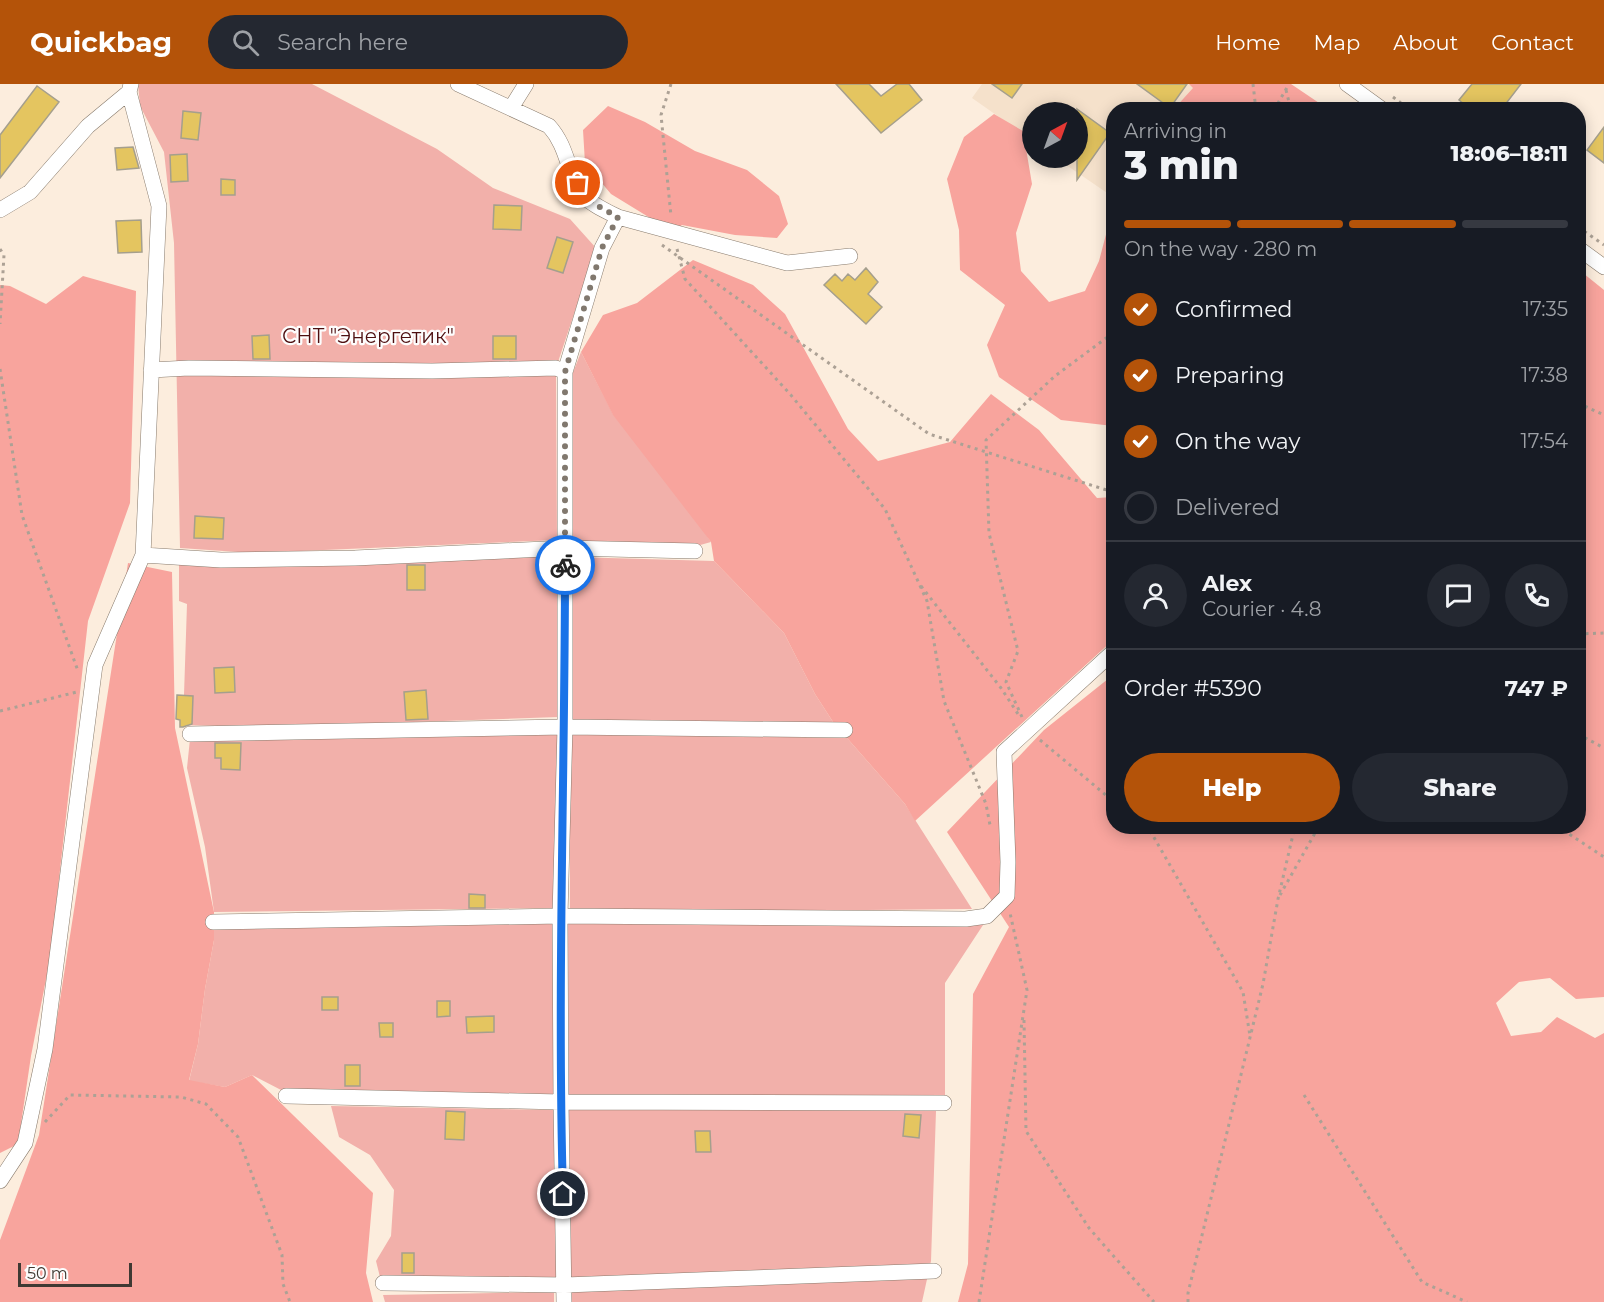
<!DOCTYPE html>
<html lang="en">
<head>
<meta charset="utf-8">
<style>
	:root { --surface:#171b24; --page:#242831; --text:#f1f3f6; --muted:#9ea1a6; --line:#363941; --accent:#b45309 }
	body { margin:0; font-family:Montserrat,sans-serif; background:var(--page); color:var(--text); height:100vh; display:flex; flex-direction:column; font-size:22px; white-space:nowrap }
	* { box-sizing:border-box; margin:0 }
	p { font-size:20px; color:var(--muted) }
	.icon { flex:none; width:33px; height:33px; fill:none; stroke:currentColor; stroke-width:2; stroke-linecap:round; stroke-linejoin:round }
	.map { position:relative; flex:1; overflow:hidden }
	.details { position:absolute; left:1106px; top:18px; width:480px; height:732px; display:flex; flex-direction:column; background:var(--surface); border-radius:24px; box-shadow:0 3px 15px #0003 }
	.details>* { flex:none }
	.needle { width:39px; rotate:41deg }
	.controls { position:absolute; left:1022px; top:18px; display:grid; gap:12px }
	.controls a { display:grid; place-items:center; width:66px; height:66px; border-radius:50%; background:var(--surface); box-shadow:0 3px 15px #0003; font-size:30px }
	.scale { position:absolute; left:18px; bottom:15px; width:114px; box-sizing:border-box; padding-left:6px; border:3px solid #3f3933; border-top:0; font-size:16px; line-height:21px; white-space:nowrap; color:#3f3933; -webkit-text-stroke:4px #fdfdfd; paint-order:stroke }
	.pin { position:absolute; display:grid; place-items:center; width:51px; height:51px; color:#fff; margin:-26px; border:3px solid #fff; border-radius:50%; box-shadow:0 2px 6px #0007 }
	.courier { position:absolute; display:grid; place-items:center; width:60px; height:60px; margin:-30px; border:4px solid #1a73e8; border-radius:50%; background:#fff; color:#222; box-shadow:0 2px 8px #0007 }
	.overview em { font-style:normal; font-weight:800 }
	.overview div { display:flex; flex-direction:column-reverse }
	.overview { display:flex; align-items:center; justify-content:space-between; height:102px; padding:0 18px }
	h1 { font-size:39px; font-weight:800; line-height:45px }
	.bar { display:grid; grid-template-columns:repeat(4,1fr); gap:9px 6px; align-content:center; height:72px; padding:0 18px }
	.bar i { height:8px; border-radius:4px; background:var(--line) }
	.bar .selected { background:var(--accent) }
	.bar p { grid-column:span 4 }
	.line { display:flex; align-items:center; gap:15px; padding:0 18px; border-top:2px solid var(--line) }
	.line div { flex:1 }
	.round { display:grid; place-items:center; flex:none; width:63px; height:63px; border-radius:32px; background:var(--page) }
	ol { padding:0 18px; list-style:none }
	li { display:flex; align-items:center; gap:18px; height:66px }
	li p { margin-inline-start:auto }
	li .icon { padding:6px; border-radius:50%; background:var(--accent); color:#fff; stroke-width:4 }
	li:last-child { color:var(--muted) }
	li i { width:33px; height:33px; border:3px solid var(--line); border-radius:50% }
	.action { display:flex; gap:12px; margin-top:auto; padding:12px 18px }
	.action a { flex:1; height:69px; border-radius:36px; background:var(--accent); color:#fff; font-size:24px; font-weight:800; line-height:69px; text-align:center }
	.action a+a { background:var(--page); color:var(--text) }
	header { display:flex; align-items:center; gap:36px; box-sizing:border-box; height:84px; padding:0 30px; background:var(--accent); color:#fff }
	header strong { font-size:28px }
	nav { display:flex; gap:33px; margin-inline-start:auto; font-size:21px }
	.search { width:420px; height:54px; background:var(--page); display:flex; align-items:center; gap:15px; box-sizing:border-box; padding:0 21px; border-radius:33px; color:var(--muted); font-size:22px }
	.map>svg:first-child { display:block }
	.built { fill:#f5e1cb }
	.green { fill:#f2b0aa }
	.forest { fill:#f8a49d }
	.building { fill:#e4c560; stroke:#a59f8d; stroke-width:1.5 }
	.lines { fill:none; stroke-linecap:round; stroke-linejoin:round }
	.minor-casing { stroke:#887b6d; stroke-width:16 }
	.path { stroke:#aca195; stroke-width:3; stroke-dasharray:3 4.5; stroke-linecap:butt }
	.minor { stroke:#fff; stroke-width:15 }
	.done { stroke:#81786e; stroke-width:6; stroke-dasharray:0 10.8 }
	.route { stroke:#1a73e8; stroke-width:8 }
	.labels { text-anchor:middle; stroke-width:4.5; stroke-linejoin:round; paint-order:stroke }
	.park-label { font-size:20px; fill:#4e0f10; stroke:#fdfdfd }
</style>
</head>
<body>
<header>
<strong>Quickbag</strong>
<div class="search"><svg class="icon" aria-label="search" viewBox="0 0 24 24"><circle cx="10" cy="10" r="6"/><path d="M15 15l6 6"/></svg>Search here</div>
<nav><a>Home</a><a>Map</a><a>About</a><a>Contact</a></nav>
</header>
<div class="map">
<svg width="1604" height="1218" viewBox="0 0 1604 1218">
	<rect width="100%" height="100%" fill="#fceddd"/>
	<path class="built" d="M982,0H1206L1188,25L1113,26V113L1056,74H1077V28H1032V56L972,14Z"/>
	<path class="green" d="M138,0H312L437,65L493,104L570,135L596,164L556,284L557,456L253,469L180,464L174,159L164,68L140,22Z
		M581,268L613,330L679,410L711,458L693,463L571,457L572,291Z
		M558,472V633L264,643L183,641L187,520L179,517V477L221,481Z
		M573,473L714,477L784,549L815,610L835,641L575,640L569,634Z
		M570,649L847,654L905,720L972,825L762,827L570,826Z
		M558,650L555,824L214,828L205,763L187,684L190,655Z
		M568,837L985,838L945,899V1012L936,1027L931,1177L922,1218H570Z
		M214,838H557L556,1010L283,1007L252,991L225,1003L189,997L198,960L205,905L214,856Z
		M331,1022L555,1026L558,1197L380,1193L376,1177L391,1152L394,1106L370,1071L339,1053Z
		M554,1208V1218H385L383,1211Z"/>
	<path class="forest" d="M1189,0H1291L1328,25H1174L1193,4Z
		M608,22L645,38L695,67L747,86L779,112L788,140L777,154L735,151L682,141L673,148L611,110L585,79L583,46Z
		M994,30L1023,47L1032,100L1016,149L1021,187L1049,218L1085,207L1099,177L1113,124V342L1061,336L999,293L987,261L1005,221L960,186L959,146L947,95L964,53Z
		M693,176L753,201L785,230L848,345L878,377L950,358L991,310L1039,346L1097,414L1113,413V556L915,737L905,720L847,654L845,646L835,641L815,610L784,549L714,477L711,458L613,331L581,268L603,231L637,219Z
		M1578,185L1604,206V913L1576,915L1550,894L1519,898L1496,919L1511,952L1541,948L1557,933L1595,954L1604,949V1218H958L968,1180L973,910L1009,843L947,748L1044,646L1113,591V742H1578Z
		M83,192L136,207L130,419L88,537L50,875L31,972L18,1060L0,1069V201L10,202L46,220Z
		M128,479L172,488L175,644L214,828V856L205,905L198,960L189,996L225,1003L252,991L373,1109L366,1189L373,1218H0V1156L39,1051Z"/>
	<path class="building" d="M836,0H869L881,12L897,0H909L922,16L881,49Z
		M992,0H1022L1012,14Z
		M1137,0H1187L1170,24Z
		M1472,0H1521L1501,26H1471L1459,16Z
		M37,2L59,18L0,94V51Z
		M1077,25L1110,49L1077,96Z
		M183,27L201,29L198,56L181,54Z
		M1604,43V79L1587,66Z
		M133,63L139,84L117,86L115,64Z
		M187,70L188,97L171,98L170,71Z
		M221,95L235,96V111H221Z
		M494,121L522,122L521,146L493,145Z
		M141,136L142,168L118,169L116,137Z
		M557,153L573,158L563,189L547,184Z
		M866,184L878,198L868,210L882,223L866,240L824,201L835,190L842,197L848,190L855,196Z
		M269,251L270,275H253L252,252Z
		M493,252H516V275H493Z
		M195,432L224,434L223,455L194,454Z
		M407,481H425V506H407Z
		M234,583L235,608L215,609L214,584Z
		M426,606L428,635L406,636L404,608Z
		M177,611L193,612L192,640L183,643H180V636L176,635Z
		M215,659H241L240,686L221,685V674H215Z
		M469,810L485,811V824H469Z
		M322,913H338V926H322Z
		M437,917H450V932L437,933Z
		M494,932V948L467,949L466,933Z
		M379,939H393V953H380Z
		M345,981H360V1002H345Z
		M446,1027L465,1028L464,1056L445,1055Z
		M905,1030L921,1031L919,1054L903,1052Z
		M695,1047H710L711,1068H696Z
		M402,1169H414V1189H402Z"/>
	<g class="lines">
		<g class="minor-casing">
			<path id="minor" d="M458,0L549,42C568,63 567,88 582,110C590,120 606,127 618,133L602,164L565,288V643L560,832L561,1018L564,1218
				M1347,0L1383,26
				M511,24L526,0
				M0,126L30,108L88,42L129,8L131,0
				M618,133L787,179L850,172
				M1578,164L1604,183
				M151,286L189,284L432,287L556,284L565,288
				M143,471L221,476L355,474L565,464L695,467
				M190,650L565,643L845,646
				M213,838L560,832L966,835L987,832L1007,812L1008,778L1004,668L1113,568
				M286,1012L561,1018L944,1019
				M0,1097L25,1059L45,965L95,581L143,471L159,122L129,8
				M383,1199L565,1201L934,1187"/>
		</g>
		<path class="path" d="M671,0L661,31L671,132
			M1253,0L1256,26
			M1286,6L1291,26
			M1393,13L1410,26
			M1274,26L1289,0
			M1578,143L1604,161
			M662,161L929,350L1113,408
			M0,165L4,171L0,240
			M677,165L685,195L790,310L885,425L927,517L944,617L986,720L990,741
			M0,285L22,431L78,587
			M1578,319L1604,331
			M921,502L1001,604L1020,633
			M1578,550L1604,549
			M0,627L77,608
			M1022,633L1006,598L1018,567L989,449L986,356L1055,292L1113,249
			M1578,650L1604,664
			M1040,656L1113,717
			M1144,742L1152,750L1243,908L1250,952
			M1557,742L1604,773
			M1280,811L1319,742
			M1024,936L1026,1047L1089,1144L1154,1218
			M1304,1011L1422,1198L1467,1218
			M45,1038L70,1011L181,1013L206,1020L238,1053L282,1171L283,1200L290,1218
			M979,1218L1027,906L1010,829
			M1188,1218V1209L1263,900L1278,815L1295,742"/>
		<use href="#minor" class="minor"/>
	</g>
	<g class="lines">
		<path class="done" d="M565,481V288L602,164L618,133C601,124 586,117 578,99"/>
		<path class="route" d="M563,1110C557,900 565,690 565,481"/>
	</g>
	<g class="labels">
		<g class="park-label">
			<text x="368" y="259">СНТ "Энергетик"</text>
		</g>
	</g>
</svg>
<div class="controls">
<a><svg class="needle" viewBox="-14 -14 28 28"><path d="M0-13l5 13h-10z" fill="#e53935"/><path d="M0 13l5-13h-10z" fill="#9ea1a6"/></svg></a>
</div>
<div class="scale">50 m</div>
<div class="pin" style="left:578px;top:99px;background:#ea580c"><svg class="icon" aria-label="bag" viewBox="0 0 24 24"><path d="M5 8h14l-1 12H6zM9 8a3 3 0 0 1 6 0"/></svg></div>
<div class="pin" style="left:563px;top:1110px;background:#1f2937"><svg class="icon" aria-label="home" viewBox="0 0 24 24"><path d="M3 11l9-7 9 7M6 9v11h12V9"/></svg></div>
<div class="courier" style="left:565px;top:481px"><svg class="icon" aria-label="bike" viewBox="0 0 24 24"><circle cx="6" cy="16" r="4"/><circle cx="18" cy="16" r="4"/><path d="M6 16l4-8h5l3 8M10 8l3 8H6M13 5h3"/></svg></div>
<section class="details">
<div class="overview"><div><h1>3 min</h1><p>Arriving in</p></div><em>18:06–18:11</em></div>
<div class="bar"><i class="selected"></i><i class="selected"></i><i class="selected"></i><i></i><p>On the way · 280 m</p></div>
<ol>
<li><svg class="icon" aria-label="check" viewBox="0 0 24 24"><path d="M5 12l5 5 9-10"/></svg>Confirmed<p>17:35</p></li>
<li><svg class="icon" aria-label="check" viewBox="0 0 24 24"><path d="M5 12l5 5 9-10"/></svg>Preparing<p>17:38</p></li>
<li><svg class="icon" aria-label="check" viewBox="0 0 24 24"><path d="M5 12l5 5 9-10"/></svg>On the way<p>17:54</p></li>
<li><i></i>Delivered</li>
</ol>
<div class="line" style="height:108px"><a class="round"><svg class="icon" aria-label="person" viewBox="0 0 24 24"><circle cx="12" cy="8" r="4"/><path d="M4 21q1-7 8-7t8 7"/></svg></a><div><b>Alex</b><p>Courier · 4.8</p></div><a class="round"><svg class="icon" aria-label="chat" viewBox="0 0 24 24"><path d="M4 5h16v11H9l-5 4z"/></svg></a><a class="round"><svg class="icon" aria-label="phone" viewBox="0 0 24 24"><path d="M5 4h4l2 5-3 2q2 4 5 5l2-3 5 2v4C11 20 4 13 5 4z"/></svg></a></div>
<div class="line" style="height:78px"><div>Order #5390</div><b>747 ₽</b></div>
<div class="action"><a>Help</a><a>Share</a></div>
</section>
</div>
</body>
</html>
